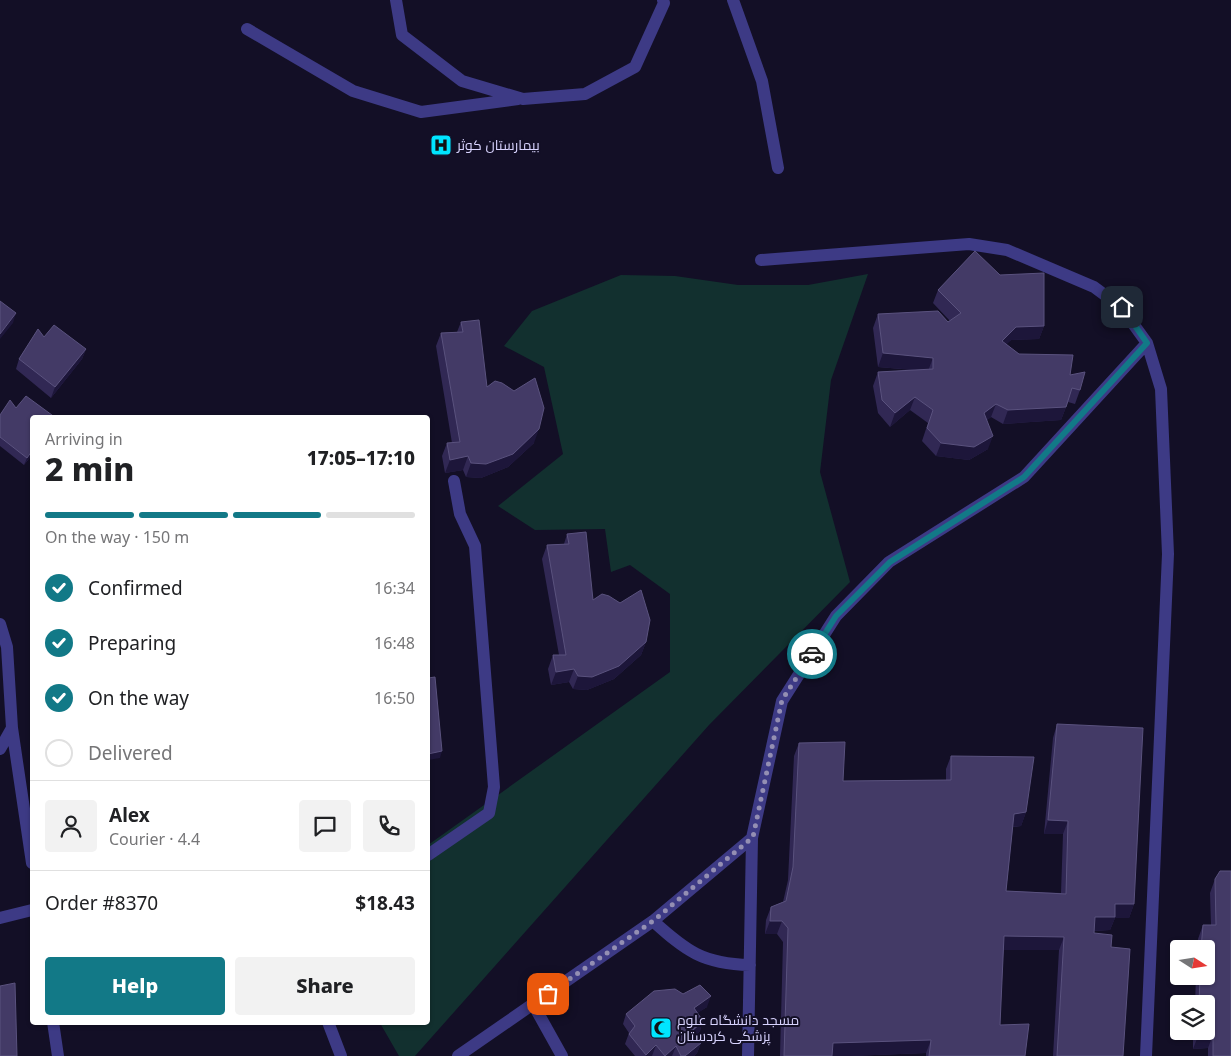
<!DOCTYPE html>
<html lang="en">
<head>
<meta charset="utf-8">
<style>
	:root { --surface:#fff; --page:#f2f2f2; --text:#202124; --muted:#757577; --line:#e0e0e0; --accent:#127987 }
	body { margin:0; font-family:"Noto Sans",Cairo,sans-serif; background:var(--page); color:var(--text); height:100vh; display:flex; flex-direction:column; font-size:19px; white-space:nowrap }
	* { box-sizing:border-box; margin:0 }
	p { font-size:16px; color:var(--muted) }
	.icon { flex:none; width:28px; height:28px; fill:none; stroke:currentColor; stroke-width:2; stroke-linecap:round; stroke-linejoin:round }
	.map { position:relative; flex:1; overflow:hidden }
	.sheet { position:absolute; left:30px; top:415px; width:400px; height:610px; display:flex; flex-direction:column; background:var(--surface); border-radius:5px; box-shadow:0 1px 4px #0004 }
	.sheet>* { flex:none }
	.needle { width:32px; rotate:102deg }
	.buttons { position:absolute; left:1170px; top:940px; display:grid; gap:10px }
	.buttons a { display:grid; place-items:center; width:45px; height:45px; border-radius:5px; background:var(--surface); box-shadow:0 1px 4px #0004; font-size:25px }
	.pin { position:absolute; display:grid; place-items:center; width:42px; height:42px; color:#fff; margin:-21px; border-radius:10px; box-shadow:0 2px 8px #0006 }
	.courier { position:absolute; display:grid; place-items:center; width:50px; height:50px; margin:-25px; border:4px solid #127987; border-radius:50%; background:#fff; color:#222; box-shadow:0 1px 6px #0007 }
	.summary em { font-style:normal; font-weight:800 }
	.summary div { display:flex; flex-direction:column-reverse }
	.summary { display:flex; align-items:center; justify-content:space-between; height:85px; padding:0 15px }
	h1 { font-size:32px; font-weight:800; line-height:38px }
	.bar { display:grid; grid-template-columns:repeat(4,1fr); gap:8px 5px; align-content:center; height:60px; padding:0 15px }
	.bar i { height:6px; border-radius:4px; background:var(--line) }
	.bar .active { background:var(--accent) }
	.bar p { grid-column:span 4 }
	.line { display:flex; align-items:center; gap:12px; padding:0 15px; border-top:1px solid var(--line) }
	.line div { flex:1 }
	.round { display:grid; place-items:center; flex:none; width:52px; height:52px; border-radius:5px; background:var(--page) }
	ol { padding:0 15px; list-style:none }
	li { display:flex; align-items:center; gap:15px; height:55px }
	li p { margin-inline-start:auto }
	li .icon { padding:5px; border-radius:50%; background:var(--accent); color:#fff; stroke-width:4 }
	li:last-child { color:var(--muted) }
	li i { width:28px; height:28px; border:2px solid var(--line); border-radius:50% }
	.primary-button { display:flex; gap:10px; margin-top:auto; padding:10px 15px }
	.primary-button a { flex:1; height:58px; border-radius:5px; background:var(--accent); color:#fff; font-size:20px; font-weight:800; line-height:58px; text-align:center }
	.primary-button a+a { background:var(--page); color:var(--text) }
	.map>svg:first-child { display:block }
	.green { fill:#12302f }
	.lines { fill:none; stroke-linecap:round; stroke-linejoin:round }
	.minor { stroke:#3d3a85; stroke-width:12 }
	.wall { fill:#312854 }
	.shaded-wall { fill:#1d163a }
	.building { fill:#433a66; stroke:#5a527e }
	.done { stroke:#948fb3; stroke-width:5; stroke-dasharray:0 9 }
	.route { stroke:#127987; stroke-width:6 }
	.labels { text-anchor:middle; stroke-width:4; stroke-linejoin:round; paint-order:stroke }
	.poi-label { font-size:14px; fill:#d9d4ff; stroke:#130f26; text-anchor:start }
</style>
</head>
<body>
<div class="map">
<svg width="1231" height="1056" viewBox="0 0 1231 1056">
	<rect width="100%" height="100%" fill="#130f26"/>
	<path class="green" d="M868,274L831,380L820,472L850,582L709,725L415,1056H399L380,1023L428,1022V845L670,672V594L630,565L611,572L605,529L535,530L498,506L563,454L544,367L504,346L532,311L621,275L675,276L738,285H808Z"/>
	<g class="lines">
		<path class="minor" d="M396,0L402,35L462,81L523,99L585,94L635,67L664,3L663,0
			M733,0L762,81L778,168
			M247,29L353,91L421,112L518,99
			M761,260L969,244L1007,250L1094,287L1121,307L1147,343L1161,389L1168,554L1146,1056
			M0,624L7,647L12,728L32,863
			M0,749L12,728
			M428,855L489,813L494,787L475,546L460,514L454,481
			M0,918L32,910
			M653,921C686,951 703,964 750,965
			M533,1004L562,1056
			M53,1022L58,1056
			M328,1022L341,1056
			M458,1056L653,921L752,838L782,701L836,616L889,562L1024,477L1147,343
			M748,1056L752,838"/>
	</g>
	<path class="wall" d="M938,290L1044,326L1039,339L1011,340L1006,344L1019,354L1070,375L1080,390L1075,404L1068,402L1061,420L1003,424L991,417L987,420L988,449L969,460L936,456L922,441L928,423L910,410L890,427L878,413L873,386L878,372L913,370L878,367L873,328L878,314L948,322L950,321L933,303Z
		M461,322L487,387L534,443L508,467L481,478L466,477L463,470L445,473L442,456L447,443H452L436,346L441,333L457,332Z
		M44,337L86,349L82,359L51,398L16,369L19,359Z
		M16,408L32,418V455L24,465L0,446V415Z
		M567,534L593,600L646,642L641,655L614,679L587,690L573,689L569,682L551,685L548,669L553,655H559L542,559L547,545L564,544Z
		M1057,724L1134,904L1129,918H1115L1110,930L1094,931V933L1111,947L1123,1056H1053L1059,950H1003L1000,1025L1025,1056H926V1053L850,1056H780L783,942L777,934H765L766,920L771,907L783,902L788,880L794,756L799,743L843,781L946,780V769L951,756L1026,812L1021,826L1013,827L1006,891L1061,893L1063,834H1044L1053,738Z
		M1215,879L1231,1056H1208V1048L1193,1049V1031H1206V1004H1195L1196,976H1206V949H1197L1198,939L1203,925H1211L1210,893Z
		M683,994L707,1007L697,1013L703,1021L700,1031L695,1036L701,1043L697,1053L694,1056H635L625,1044L629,1033L623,1024L626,1014Z"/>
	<path class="shaded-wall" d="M16,313L13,323L0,339V334Z
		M1044,326L1039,339L1011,340L997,354L1002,341L1016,327Z
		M86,349L82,359L51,398L55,387Z
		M883,353L933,358L928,371L878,367Z
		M915,397L910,410L890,427L895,413Z
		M996,404L991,417L979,426L984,413Z
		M1066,407L1061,420L1003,424L1008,410Z
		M539,429L534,443L508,467L481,478L466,477L471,463Z
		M993,436L988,449L969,460L936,456L941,443Z
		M32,451V455L24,465L27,458Z
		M468,456L463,470L445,473L450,460Z
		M646,642L641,655L614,679L587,690L573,689L578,676Z
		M574,669L569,682L551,685L556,672Z
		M442,751L440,758L428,760V754Z
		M1026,812L1021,826L1009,827L1014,814Z
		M1048,820L1068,821L1063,834H1044Z
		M1115,904H1134L1129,918H1115L1110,930L1090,931L1095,917Z
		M770,921H782L777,934H765Z
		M1004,936L1064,937L1059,950H999Z
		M711,996L707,1007L690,1018L694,1008Z
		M703,1021L700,1031L687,1042L691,1032Z
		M1213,1035L1208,1048L1193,1049L1198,1036Z
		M931,1040L926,1053L850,1056H829L833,1043Z
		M701,1043L697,1053L694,1056H685Z
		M656,1045L652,1056H646V1055Z
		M676,1046L672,1056H664H665Z"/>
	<path class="building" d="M975,251L1000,275L1044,273V326L1016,327L1002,341L1019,354L1073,355L1070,375L1085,372L1080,390L1072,388L1066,407L1008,410L996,404L984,413L993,436L974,447L941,443L927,428L933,410L915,397L895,413L882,400L878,372L933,369V358L883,353L878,314L938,311L948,322L961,313L938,290Z
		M0,301L16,313L0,334Z
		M479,320L487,387L495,381L502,383L514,391L535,378L544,408L539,429L513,454L486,464L471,463L468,456L450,460L447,443L460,442L441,333L463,332L461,322Z
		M54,325L86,349L55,387L19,359L38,329L44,337Z
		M26,396L56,418H32V451L27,458L0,437V415L10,400L16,408Z
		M586,532L593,600L602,594L609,596L620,603L641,590L650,620L646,642L619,666L592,677L578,676L574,669L556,672L553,655H566L547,545L569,544L567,534Z
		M435,677L442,751L428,754V678Z
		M1057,724L1143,728L1134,904H1115V917H1095L1094,933L1112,935L1111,947L1130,949L1123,1056H1057L1064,937L1004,936L1000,1025L1029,1024L1025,1056H929L931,1040L833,1043L832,1056H784L788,928L782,921H770L771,907L786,901L793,867L799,743L845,742L843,781L951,780V756L1034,757L1026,812L1014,814L1006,891L1066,894L1068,821L1048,820Z
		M1220,871H1231V1056H1213V1035L1198,1036V1031H1206V1004H1199L1200,976H1206V949H1201L1203,925H1216L1215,879Z
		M15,983L17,1056H0V986Z
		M700,985L711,996L694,1008L703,1021L691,1032L701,1043L685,1056H681L676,1046L665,1056L656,1045L646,1055L629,1034L635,1026L626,1014L654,991L675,989L683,994Z"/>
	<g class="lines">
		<path class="done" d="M548,994L653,921L753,837L782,700L812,654"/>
		<path class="route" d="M812,654L836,616L890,562L1024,477L1147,343L1122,307"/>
	</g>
	<defs>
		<g id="hospital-square" transform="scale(1.125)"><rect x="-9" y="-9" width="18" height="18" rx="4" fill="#00e5ff" stroke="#130f26"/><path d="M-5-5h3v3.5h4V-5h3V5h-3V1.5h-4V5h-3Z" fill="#111"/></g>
		<g id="mosque-square" transform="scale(1.125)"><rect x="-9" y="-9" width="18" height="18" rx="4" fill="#00e5ff" stroke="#130f26"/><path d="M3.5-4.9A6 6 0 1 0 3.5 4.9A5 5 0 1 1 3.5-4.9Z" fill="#111"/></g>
	</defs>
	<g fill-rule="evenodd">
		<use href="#hospital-square" x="441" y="145"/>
		<use href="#mosque-square" x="661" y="1028"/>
	</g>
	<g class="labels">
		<g class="poi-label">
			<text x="457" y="150">بیمارستان کوثر</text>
			<text x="677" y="1025">مسجد دانشگاه علوم<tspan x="677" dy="16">پزشکی کردستان</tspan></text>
		</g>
	</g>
</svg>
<div class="buttons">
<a><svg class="needle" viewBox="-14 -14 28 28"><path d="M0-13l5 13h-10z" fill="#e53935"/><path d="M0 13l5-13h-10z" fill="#757577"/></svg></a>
<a><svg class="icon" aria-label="layers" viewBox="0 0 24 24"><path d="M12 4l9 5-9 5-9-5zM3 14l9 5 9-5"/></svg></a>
</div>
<div class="pin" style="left:548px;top:994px;background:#ea580c"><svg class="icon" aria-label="bag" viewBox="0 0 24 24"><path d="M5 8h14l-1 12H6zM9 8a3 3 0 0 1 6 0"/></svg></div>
<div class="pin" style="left:1122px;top:307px;background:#1f2937"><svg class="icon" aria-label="home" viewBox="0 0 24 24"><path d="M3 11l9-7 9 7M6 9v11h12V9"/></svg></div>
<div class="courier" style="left:812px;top:654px"><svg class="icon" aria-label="car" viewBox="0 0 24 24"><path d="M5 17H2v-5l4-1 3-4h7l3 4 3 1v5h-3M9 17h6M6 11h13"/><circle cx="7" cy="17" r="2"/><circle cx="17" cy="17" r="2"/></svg></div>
<section class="sheet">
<div class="summary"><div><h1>2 min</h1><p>Arriving in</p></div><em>17:05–17:10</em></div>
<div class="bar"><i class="active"></i><i class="active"></i><i class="active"></i><i></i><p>On the way · 150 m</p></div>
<ol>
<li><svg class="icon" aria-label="check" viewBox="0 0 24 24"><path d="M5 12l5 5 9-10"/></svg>Confirmed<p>16:34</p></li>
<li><svg class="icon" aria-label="check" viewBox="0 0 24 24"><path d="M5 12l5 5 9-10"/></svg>Preparing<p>16:48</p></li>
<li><svg class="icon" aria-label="check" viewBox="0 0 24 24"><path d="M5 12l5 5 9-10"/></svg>On the way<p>16:50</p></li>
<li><i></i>Delivered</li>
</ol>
<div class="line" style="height:90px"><a class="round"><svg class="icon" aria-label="person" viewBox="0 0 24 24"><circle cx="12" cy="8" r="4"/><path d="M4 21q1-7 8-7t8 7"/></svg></a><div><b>Alex</b><p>Courier · 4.4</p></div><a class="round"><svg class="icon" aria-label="chat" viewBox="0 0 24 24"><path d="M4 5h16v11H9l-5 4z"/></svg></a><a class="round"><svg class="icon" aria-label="phone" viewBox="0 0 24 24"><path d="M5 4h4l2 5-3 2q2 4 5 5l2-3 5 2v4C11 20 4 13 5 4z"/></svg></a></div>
<div class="line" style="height:65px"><div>Order #8370</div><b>$18.43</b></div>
<div class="primary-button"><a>Help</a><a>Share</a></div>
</section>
</div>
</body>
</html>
